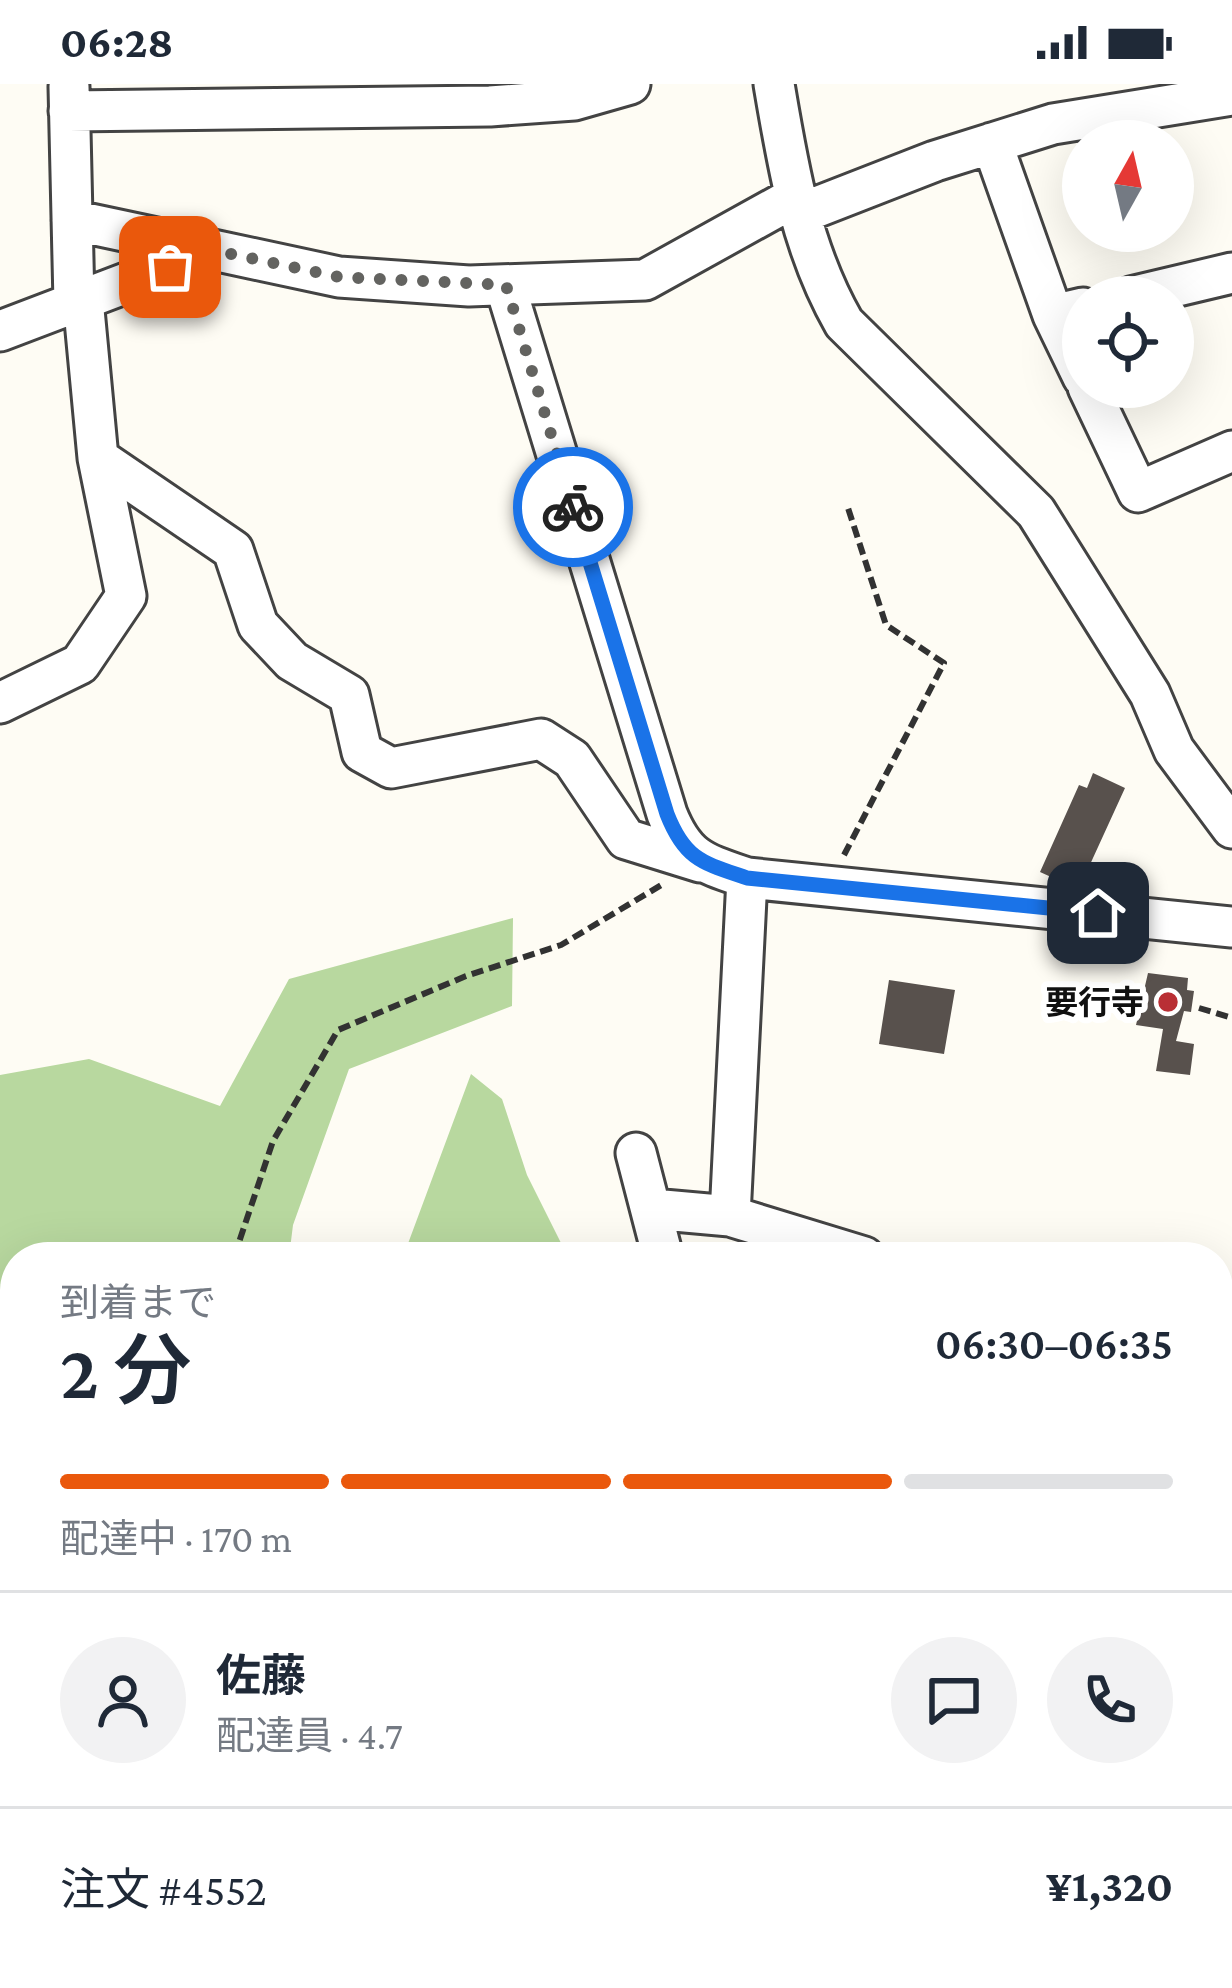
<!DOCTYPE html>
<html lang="ja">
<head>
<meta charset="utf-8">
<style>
	:root { --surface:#fff; --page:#f2f2f3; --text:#1f2937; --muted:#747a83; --line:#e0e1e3; --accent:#ea580c }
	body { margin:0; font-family:"Crimson Pro","Noto Sans JP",serif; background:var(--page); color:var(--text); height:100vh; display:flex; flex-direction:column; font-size:45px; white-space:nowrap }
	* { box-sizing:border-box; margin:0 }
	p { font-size:39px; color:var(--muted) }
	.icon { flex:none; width:66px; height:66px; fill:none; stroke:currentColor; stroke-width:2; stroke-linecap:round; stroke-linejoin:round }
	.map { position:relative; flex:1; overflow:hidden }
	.panel { position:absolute; left:0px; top:1158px; width:1233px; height:747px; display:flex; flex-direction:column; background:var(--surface); border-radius:48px 48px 0 0; box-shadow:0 12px 48px #0002 }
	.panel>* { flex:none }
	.needle { width:78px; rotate:8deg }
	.buttons { position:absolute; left:1062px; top:36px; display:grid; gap:24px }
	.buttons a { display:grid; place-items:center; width:132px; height:132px; border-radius:50%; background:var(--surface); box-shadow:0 12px 48px #0002; font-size:60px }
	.pin { position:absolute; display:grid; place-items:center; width:102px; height:102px; color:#fff; margin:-51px; border-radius:24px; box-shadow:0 6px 18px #0006 }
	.courier { position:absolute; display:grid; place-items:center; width:120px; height:120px; margin:-60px; border:9px solid #1a73e8; border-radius:50%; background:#fff; color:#222; box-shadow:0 3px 15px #0007 }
	.summary em { font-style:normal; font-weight:600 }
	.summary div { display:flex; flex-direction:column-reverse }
	.summary { display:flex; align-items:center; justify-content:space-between; height:204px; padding:0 60px }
	h1 { font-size:78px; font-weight:600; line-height:90px }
	.bar { display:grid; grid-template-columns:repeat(4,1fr); gap:18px 12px; align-content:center; height:144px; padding:0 60px }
	.bar i { height:15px; border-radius:9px; background:var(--line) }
	.bar .active { background:var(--accent) }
	.bar p { grid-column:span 4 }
	.line { display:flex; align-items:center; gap:30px; padding:0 60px; border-top:3px solid var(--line) }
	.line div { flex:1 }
	.round { display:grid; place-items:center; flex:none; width:126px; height:126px; border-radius:63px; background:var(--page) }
	.status { display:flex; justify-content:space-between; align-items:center; height:84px; padding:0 60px; background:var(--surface); direction:ltr }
	.status svg { height:33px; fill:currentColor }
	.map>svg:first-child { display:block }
	.forest { fill:#b8d89f }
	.building { fill:#58514d }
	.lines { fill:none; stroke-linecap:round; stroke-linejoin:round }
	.minor-casing { stroke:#434343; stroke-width:45 }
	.path { stroke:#323232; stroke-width:6; stroke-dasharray:12 6; stroke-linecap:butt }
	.minor { stroke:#fff; stroke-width:39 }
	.done { stroke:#636360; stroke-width:12; stroke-dasharray:0 21.6 }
	.route { stroke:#1a73e8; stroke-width:15 }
	.poi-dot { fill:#b92f35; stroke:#fff; stroke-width:4.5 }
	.labels { text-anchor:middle; stroke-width:12; stroke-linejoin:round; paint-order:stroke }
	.poi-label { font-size:33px; font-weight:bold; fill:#101010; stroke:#fff; text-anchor:end }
</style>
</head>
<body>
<div class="status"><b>06:28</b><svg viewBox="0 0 49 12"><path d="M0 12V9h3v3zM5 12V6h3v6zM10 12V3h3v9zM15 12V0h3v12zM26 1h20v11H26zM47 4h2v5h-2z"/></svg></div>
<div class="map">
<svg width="1232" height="1904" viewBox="0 0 1232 1904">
	<rect width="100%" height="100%" fill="#fefcf4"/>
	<path class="forest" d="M513,834L512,922L349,985L293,1141L289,1173H15V1632L0,1567V991L89,975L220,1022L289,895Z
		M471,990L502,1015L527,1091L568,1173H403Z
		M1232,1581V1904H880L893,1890H1218V1592Z
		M15,1716V1890H148L130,1904H0V1740Z"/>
	<path class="building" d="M1093,689L1125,704L1082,798L1063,790L1060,797L1040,788L1079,701L1087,704Z
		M1148,889L1188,894L1187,906L1194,907L1191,928L1184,927L1176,957L1194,960L1190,991L1156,987L1163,945L1136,941Z
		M889,896L955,906L944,970L879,960Z"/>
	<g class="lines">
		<g class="minor-casing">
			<path id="minor" d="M774,0C788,83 801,164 844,239L1036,428L1150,610L1174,666L1232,744
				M69,3L74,219
				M69,27L490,22L574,16L630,0
				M992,59L1053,231L1083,224
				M799,130L935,77L1053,40L1232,11
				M72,136L213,166
				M505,201L667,730C685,775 703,779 747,794L1232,843
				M1131,213L1232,189
				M83,215L98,374L233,466L258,541L292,577L349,611L362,668L391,684L541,655L572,675L626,755L700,778
				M1053,231L1083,293
				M0,247L213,166L339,193L469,202L645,196L793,114
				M1088,303L1138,408L1232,367
				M0,619L80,580L126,512L98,374
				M747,794L730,1132L864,1173
				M636,1069L663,1173
				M652,1125L730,1132
				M1218,1243L1232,1250"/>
		</g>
		<path class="path" d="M844,771L944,579L886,541L848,424
			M1199,924L1232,934
			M234,1173L273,1057L338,946L466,892L561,861L663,800
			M0,1453L15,1449"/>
		<use href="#minor" class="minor"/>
	</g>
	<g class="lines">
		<path class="done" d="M170,183L213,166L339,193L506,201L573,423"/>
		<path class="route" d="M573,423L667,730C685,776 703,779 747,794L1098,829"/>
	</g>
	<circle class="poi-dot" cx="1168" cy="918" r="12"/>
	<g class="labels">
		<g class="poi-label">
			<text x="1144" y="930">要行寺</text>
		</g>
	</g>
</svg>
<div class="buttons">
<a><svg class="needle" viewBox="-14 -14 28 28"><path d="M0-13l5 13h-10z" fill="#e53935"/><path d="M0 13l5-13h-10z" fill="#747a83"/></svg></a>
<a><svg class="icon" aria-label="locate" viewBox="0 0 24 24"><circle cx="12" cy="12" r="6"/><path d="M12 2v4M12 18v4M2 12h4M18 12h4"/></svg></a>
</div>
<div class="pin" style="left:170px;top:183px;background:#ea580c"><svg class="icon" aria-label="bag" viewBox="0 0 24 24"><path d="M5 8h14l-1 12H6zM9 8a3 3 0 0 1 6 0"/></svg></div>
<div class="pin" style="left:1098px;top:829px;background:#1f2937"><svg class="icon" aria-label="home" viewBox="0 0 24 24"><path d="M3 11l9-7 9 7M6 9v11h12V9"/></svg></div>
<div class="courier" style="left:573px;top:423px"><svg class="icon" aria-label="bike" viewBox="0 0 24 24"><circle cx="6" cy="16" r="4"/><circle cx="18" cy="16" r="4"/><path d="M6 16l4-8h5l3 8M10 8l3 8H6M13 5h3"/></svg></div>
<section class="panel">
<div class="summary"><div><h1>2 分</h1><p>到着まで</p></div><em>06:30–06:35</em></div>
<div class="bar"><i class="active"></i><i class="active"></i><i class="active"></i><i></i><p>配達中 · 170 m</p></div>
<div class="line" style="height:216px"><a class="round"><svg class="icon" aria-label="person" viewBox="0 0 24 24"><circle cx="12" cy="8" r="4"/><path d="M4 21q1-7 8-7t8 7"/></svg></a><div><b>佐藤</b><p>配達員 · 4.7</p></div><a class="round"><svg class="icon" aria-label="chat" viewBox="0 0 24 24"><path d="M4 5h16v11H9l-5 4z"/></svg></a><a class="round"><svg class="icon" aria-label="phone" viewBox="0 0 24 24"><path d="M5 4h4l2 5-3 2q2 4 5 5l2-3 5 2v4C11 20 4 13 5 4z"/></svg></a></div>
<div class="line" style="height:156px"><div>注文 #4552</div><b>¥1,320</b></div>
</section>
</div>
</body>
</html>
